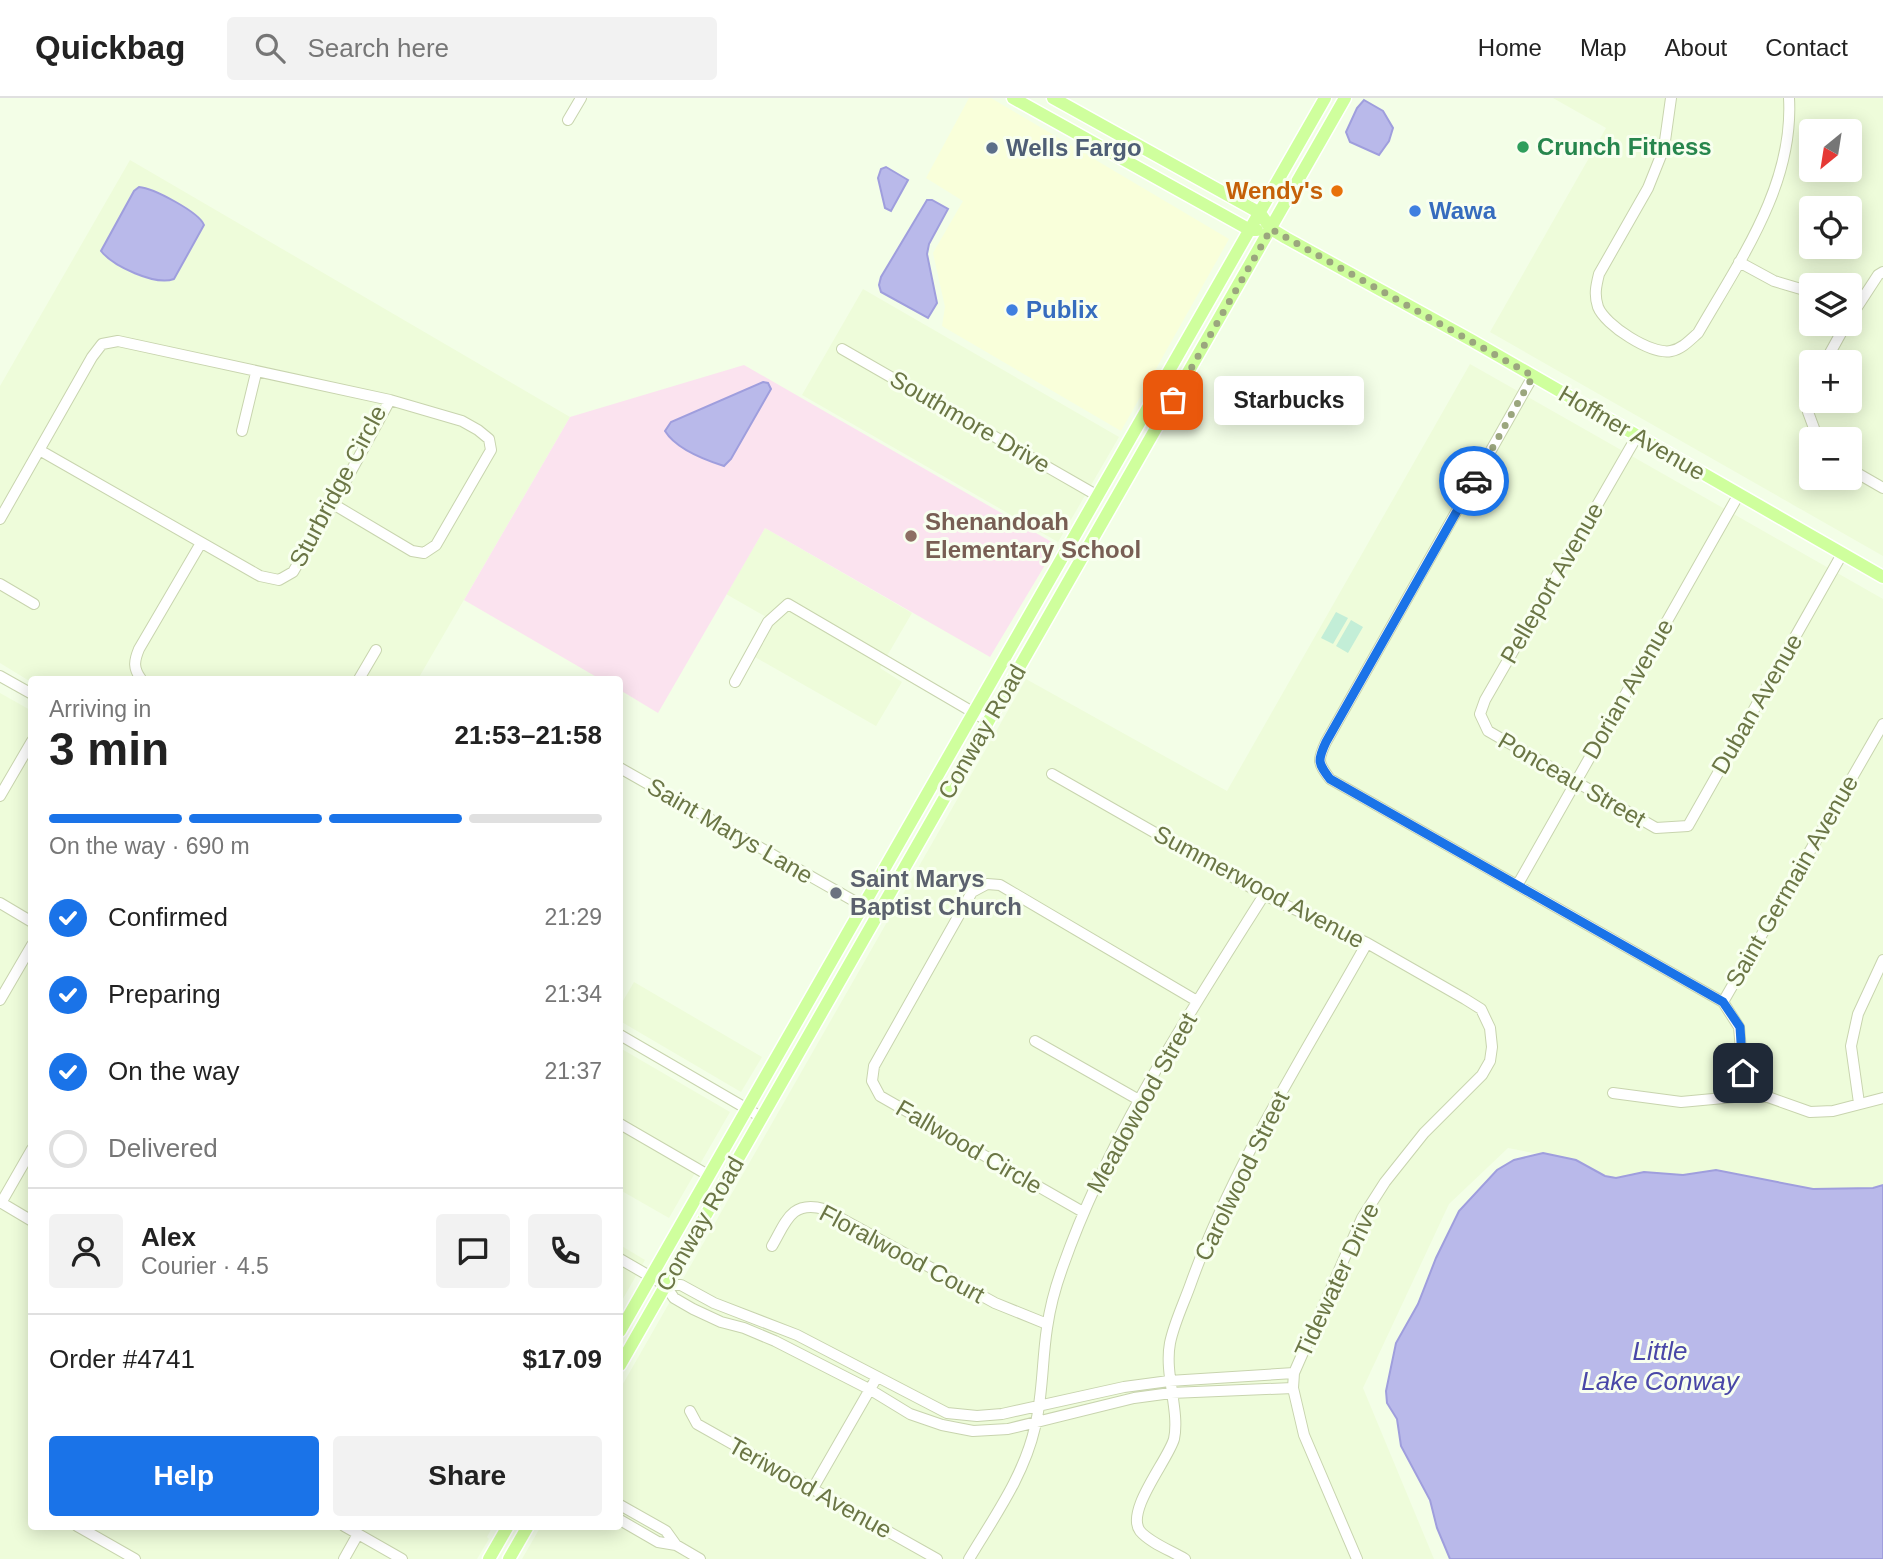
<!DOCTYPE html>
<html lang="en">
<head>
<meta charset="utf-8">
<style>
	:root { --surface:#fff; --page:#f2f2f2; --text:#222; --muted:#767676; --line:#e0e0e0; --accent:#1a73e8 }
	body { margin:0; font-family:Arial,sans-serif; background:var(--page); color:var(--text); height:100vh; display:flex; flex-direction:column; font-size:26px; white-space:nowrap }
	* { box-sizing:border-box; margin:0 }
	p { font-size:23px; color:var(--muted) }
	.icon { flex:none; width:38px; height:38px; fill:none; stroke:currentColor; stroke-width:2; stroke-linecap:round; stroke-linejoin:round }
	.map { position:relative; flex:1; overflow:hidden }
	.sheet { position:absolute; left:28px; top:578px; width:595px; height:854px; display:flex; flex-direction:column; background:var(--surface); border-radius:7px; box-shadow:0 4px 18px #0003 }
	.sheet>* { flex:none }
	.needle { width:46px; rotate:210deg }
	.tools { position:absolute; left:1799px; top:21px; display:grid; gap:14px }
	.tools a { display:grid; place-items:center; width:63px; height:63px; border-radius:7px; background:var(--surface); box-shadow:0 4px 18px #0003; font-size:35px }
	.pin { position:absolute; display:grid; place-items:center; width:60px; height:60px; color:#fff; margin:-30px; border-radius:14px; box-shadow:0 4px 10px #0006 }
	.courier { position:absolute; display:grid; place-items:center; width:70px; height:70px; margin:-35px; border:5px solid #1a73e8; border-radius:50%; background:#fff; color:#222; box-shadow:0 2px 9px #0007 }
	.bubble { position:absolute; height:49px; border-radius:7px; background:var(--surface); box-shadow:0 4px 18px #0003; font-size:23px; font-weight:800; line-height:49px; text-align:center }
	.overview em { font-style:normal; font-weight:800 }
	.overview div { display:flex; flex-direction:column-reverse }
	.overview { display:flex; align-items:center; justify-content:space-between; height:119px; padding:0 21px }
	h1 { font-size:46px; font-weight:800; line-height:52px }
	.bar { display:grid; grid-template-columns:repeat(4,1fr); gap:10px 7px; align-content:center; height:84px; padding:0 21px }
	.bar i { height:9px; border-radius:5px; background:var(--line) }
	.bar .on { background:var(--accent) }
	.bar p { grid-column:span 4 }
	.line { display:flex; align-items:center; gap:18px; padding:0 21px; border-top:2px solid var(--line) }
	.line div { flex:1 }
	.round { display:grid; place-items:center; flex:none; width:74px; height:74px; border-radius:7px; background:var(--page) }
	ol { padding:0 21px; list-style:none }
	li { display:flex; align-items:center; gap:21px; height:77px }
	li p { margin-inline-start:auto }
	li .icon { padding:7px; border-radius:50%; background:var(--accent); color:#fff; stroke-width:4 }
	li:last-child { color:var(--muted) }
	li i { width:38px; height:38px; border:4px solid var(--line); border-radius:50% }
	.action { display:flex; gap:14px; margin-top:auto; padding:14px 21px }
	.action a { flex:1; height:80px; border-radius:7px; background:var(--accent); color:#fff; font-size:28px; font-weight:800; line-height:80px; text-align:center }
	.action a+a { background:var(--page); color:var(--text) }
	header { display:flex; align-items:center; gap:42px; box-sizing:border-box; height:98px; padding:0 35px; background:var(--surface); border-bottom:2px solid var(--line) }
	header strong { font-size:33px }
	nav { display:flex; gap:38px; margin-inline-start:auto; font-size:24px }
	.search { width:490px; height:63px; background:var(--page); display:flex; align-items:center; gap:18px; box-sizing:border-box; padding:0 24px; border-radius:7px; color:var(--muted); font-size:26px }
	.map>svg:first-child { display:block }
	.residential { fill:#eefcda; fill-rule:evenodd }
	.commercial { fill:#f9ffda }
	.education { fill:#fbe3ef }
	.green { fill:#c3eed7 }
	.water { fill:#b9b9ea; stroke:#9f9edd; stroke-width:2 }
	.lines { fill:none; stroke-linecap:round; stroke-linejoin:round }
	.minor-casing { stroke:#c8d4ae; stroke-width:12 }
	.major-casing { stroke:#fff; stroke-width:15 }
	.minor { stroke:#fff; stroke-width:10 }
	.major { stroke:#cfff9d; stroke-width:12 }
	.done { stroke:#9ba67e; stroke-width:7; stroke-dasharray:0 12.6 }
	.route { stroke:#1a73e8; stroke-width:9 }
	.leisure-dot { fill:#2e9e5b; stroke:#f8ffef; stroke-width:2.5 }
	.service-dot { fill:#5c6f8a; stroke:#f8ffef; stroke-width:2.5 }
	.food-dot { fill:#e8710a; stroke:#f8ffef; stroke-width:2.5 }
	.shop-dot { fill:#3f7fe0; stroke:#f8ffef; stroke-width:2.5 }
	.education-dot { fill:#8d6e63; stroke:#f8ffef; stroke-width:2.5 }
	.worship-dot { fill:#6b7280; stroke:#f8ffef; stroke-width:2.5 }
	.labels { text-anchor:middle; stroke-width:6; stroke-linejoin:round; paint-order:stroke }
	.leisure-label { font-size:24px; font-weight:bold; fill:#27864d; stroke:#f8ffef; text-anchor:start }
	.service-label { font-size:24px; font-weight:bold; fill:#4e5e75; stroke:#f8ffef; text-anchor:start }
	.food-label { font-size:24px; font-weight:bold; fill:#c56008; stroke:#f8ffef; text-anchor:end }
	.shop-label { font-size:24px; font-weight:bold; fill:#366cbe; stroke:#f8ffef; text-anchor:start }
	.street-label { font-size:24px; fill:#6b7645; stroke:#f8ffef }
	.education-label { font-size:24px; font-weight:bold; fill:#785e54; stroke:#f8ffef; text-anchor:start }
	.worship-label { font-size:24px; font-weight:bold; fill:#5b616d; stroke:#f8ffef; text-anchor:start }
	.water-label { font-size:26px; font-style:italic; fill:#4947a7; stroke:#f8ffef }
</style>
</head>
<body>
<header>
<strong>Quickbag</strong>
<div class="search"><svg class="icon" aria-label="search" viewBox="0 0 24 24"><circle cx="10" cy="10" r="6"/><path d="M15 15l6 6"/></svg>Search here</div>
<nav><a>Home</a><a>Map</a><a>About</a><a>Contact</a></nav>
</header>
<div class="map">
<svg width="1883" height="1461" viewBox="0 0 1883 1461">
	<rect width="100%" height="100%" fill="#f3fee7"/>
	<path class="residential" d="M1553,0H1883V458L1490,234L1606,30ZM1811,33H1850V72H1811ZM1811,110H1850V149H1811ZM1811,187H1850V226H1811ZM1811,264H1850V303H1811ZM1811,341H1850V380H1811Z
		M130,62L570,319L418,581H32L31,584L0,565V288Z
		M863,191L1119,339L1058,444L802,297Z
		M1470,266L1883,501V1141L1756,1149L1548,1058L1508,1050L1449,1106L1363,1290L1434,1461H522L541,1428H620V1291L1026,581L1227,693Z
		M765,430L912,515L880,570L902,584L876,628L755,559L775,524L726,496Z
		M0,595L32,613V1428H493L487,1439L489,1441L477,1461H0Z
		M634,884L762,959L741,994L620,923V908Z
		M620,950L730,1014L669,1120L620,1092Z
		M620,1147L645,1162L620,1206Z"/>
	<path class="commercial" d="M969,0H991L1229,141L1121,333L942,228L945,209L933,155L963,103L926,80Z"/>
	<path class="education" d="M744,267L1057,447L990,559L765,430L658,615L620,592V581H600L464,502L570,319Z"/>
	<path class="green" d="M1336,514L1348,520L1333,546L1321,540Z
		M1351,522L1363,529L1348,555L1336,548Z"/>
	<path class="water" d="M1364,2L1383,13L1393,30L1389,43L1379,57L1350,44L1346,34L1357,10Z
		M886,69L908,82L891,113L885,110L878,80L881,71Z
		M139,89C153,90 199,114 204,127L174,181C155,188 113,168 101,153L134,93Z
		M927,102H932L948,111L929,146L927,156L937,205L928,220L881,194L879,187L881,179Z
		M763,284L768,285L771,291L731,361L724,368C705,362 676,351 665,333L671,324Z
		M1543,1055L1576,1062L1605,1078L1616,1080L1644,1074L1683,1077L1716,1072L1813,1091L1873,1090L1883,1087V1461H1450L1437,1430L1430,1402L1401,1348L1397,1321L1387,1305L1386,1293L1396,1245L1418,1206L1436,1160L1459,1113L1497,1072L1514,1062Z"/>
	<g class="lines">
		<g class="minor-casing">
			<path id="minor" d="M1671,0L1664,50L1648,90L1599,176C1596,188 1594,197 1598,209C1605,227 1651,257 1671,253C1682,251 1690,242 1698,235C1740,162 1794,87 1789,0
				M568,22L581,0
				M1739,164L1774,183L1811,194
				M1850,220L1878,177L1883,174
				M842,251L1098,398
				M1825,264L1846,226
				M1533,278L1326,644C1317,663 1318,665 1330,681L1723,904L1739,929L1745,998
				M1811,295L1808,314L1818,341
				M242,333L256,275
				M1637,338L1485,602L1480,616L1488,633L1656,730L1688,728L1842,456
				M41,353L260,478L279,482L293,474L333,406L390,302
				M1850,371L1883,390
				M0,421L92,259L102,246L118,243L390,302L462,323L478,332L489,341L491,352L436,447L424,455L412,453L333,406
				M0,486L34,506
				M0,578L32,596
				M141,581C133,570 134,563 139,551L201,445
				M359,581L376,552
				M735,584L768,524L788,506L988,623
				M620,670L877,816
				M1052,676L1264,797L1367,845L1465,901L1481,911L1490,930L1492,949L1490,963L1482,977L1424,1035L1385,1084L1362,1120L1294,1275L1293,1290L1304,1337L1357,1461
				M0,698L32,643
				M1518,786L1739,396
				M0,805L32,824
				M0,902L32,847
				M1723,904L1883,626
				M620,937L761,1019
				M1035,943L1139,1002
				M1613,995L1681,1004L1745,998L1768,999L1810,1014L1833,1013L1883,1000
				M1859,1005L1851,948L1858,916L1883,862
				M620,1026L708,1077
				M0,1104L32,1123
				M1,1105L32,1051
				M1083,1114L880,998L872,983L874,968L972,794L987,786L1000,787L1197,903
				M772,1148C786,1124 791,1102 824,1111L995,1205L1047,1226
				M620,1161L665,1187L674,1200L693,1211L721,1224L744,1230L775,1243L869,1291L910,1316L942,1327L973,1333L1008,1331L1134,1300L1171,1295L1293,1290
				M665,1187H681L714,1205L797,1237L947,1315L977,1318L1002,1316L1124,1289L1169,1283L1294,1275
				M690,1313L697,1326L937,1461
				M812,1392L877,1279
				M620,1407L666,1433L676,1447
				M620,1422L658,1444L676,1447L700,1461
				M77,1428L135,1461
				M344,1428L402,1461
				M344,1461L358,1436
				M969,1461C994,1419 1024,1378 1035,1329C1043,1297 1042,1262 1047,1230C1050,1209 1056,1187 1063,1168C1110,1035 1189,916 1264,797
				M1185,1461C1172,1453 1150,1445 1140,1433C1125,1413 1168,1362 1174,1341C1180,1313 1164,1276 1170,1245C1174,1225 1184,1205 1191,1185C1234,1065 1305,956 1367,845"/>
		</g>
		<g class="major-casing">
			<path id="major" d="M1013,0L1250,132H1257
				M1053,0L1260,115L1271,131L1286,140L1471,242L1883,479
				M620,1233L1325,0
				M620,1267L1345,0
				M489,1461L508,1428
				M509,1461L528,1428"/>
		</g>
		<use href="#minor" class="minor"/>
		<use href="#major" class="major"/>
	</g>
	<g class="lines">
		<path class="done" d="M1173,302L1271,131L1533,278L1474,383"/>
		<path class="route" d="M1474,383L1326,644C1317,663 1318,665 1330,681L1723,904L1740,929L1743,975"/>
	</g>
	<circle class="leisure-dot" cx="1523" cy="49" r="7"/>
	<circle class="service-dot" cx="992" cy="50" r="7"/>
	<circle class="food-dot" cx="1337" cy="93" r="7"/>
	<g class="shop-dot">
		<circle cx="1415" cy="113" r="7"/>
		<circle cx="1012" cy="212" r="7"/>
	</g>
	<circle class="education-dot" cx="911" cy="438" r="7"/>
	<circle class="worship-dot" cx="836" cy="795" r="7"/>
	<g class="labels">
		<g class="leisure-label">
			<text x="1537" y="57">Crunch Fitness</text>
		</g>
		<g class="service-label">
			<text x="1006" y="58">Wells Fargo</text>
		</g>
		<g class="food-label">
			<text x="1323" y="101">Wendy's</text>
		</g>
		<g class="shop-label">
			<text x="1429" y="121">Wawa</text>
			<text x="1026" y="220">Publix</text>
		</g>
		<g class="street-label">
			<text transform="translate(970 324) rotate(30)" y="8">Southmore Drive</text>
			<text transform="translate(1632 335) rotate(30)" y="8">Hoffner Avenue</text>
			<text transform="translate(338 388) rotate(-62)" y="8">Sturbridge Circle</text>
			<text transform="translate(1552 485) rotate(-60)" y="8">Pelleport Avenue</text>
			<text transform="translate(1628 591) rotate(-60)" y="8">Dorian Avenue</text>
			<text transform="translate(1757 606) rotate(-60)" y="8">Duban Avenue</text>
			<text transform="translate(982 634) rotate(-60)" y="8">Conway Road</text>
			<text transform="translate(1572 682) rotate(30)" y="8">Ponceau Street</text>
			<text transform="translate(730 733) rotate(30)" y="8">Saint Marys Lane</text>
			<text transform="translate(1792 783) rotate(-60)" y="8">Saint Germain Avenue</text>
			<text transform="translate(1259 789) rotate(28)" y="8">Summerwood Avenue</text>
			<text transform="translate(1142 1005) rotate(-61)" y="8">Meadowood Street</text>
			<text transform="translate(969 1049) rotate(30)" y="8">Fallwood Circle</text>
			<text transform="translate(1242 1078) rotate(-64)" y="8">Carolwood Street</text>
			<text transform="translate(700 1126) rotate(-60)" y="8">Conway Road</text>
			<text transform="translate(902 1156) rotate(28)" y="8">Floralwood Court</text>
			<text transform="translate(1337 1182) rotate(-65)" y="8">Tidewater Drive</text>
			<text transform="translate(810 1390) rotate(29)" y="8">Teriwood Avenue</text>
		</g>
		<g class="education-label">
			<text x="925" y="432">Shenandoah<tspan x="925" dy="28">Elementary School</tspan></text>
		</g>
		<g class="worship-label">
			<text x="850" y="789">Saint Marys<tspan x="850" dy="28">Baptist Church</tspan></text>
		</g>
		<g class="water-label">
			<text x="1660" y="1262">Little<tspan x="1660" dy="30">Lake Conway</tspan></text>
		</g>
	</g>
</svg>
<div class="tools">
<a><svg class="needle" viewBox="-14 -14 28 28"><path d="M0-13l5 13h-10z" fill="#e53935"/><path d="M0 13l5-13h-10z" fill="#767676"/></svg></a>
<a><svg class="icon" aria-label="locate" viewBox="0 0 24 24"><circle cx="12" cy="12" r="6"/><path d="M12 2v4M12 18v4M2 12h4M18 12h4"/></svg></a>
<a><svg class="icon" aria-label="layers" viewBox="0 0 24 24"><path d="M12 4l9 5-9 5-9-5zM3 14l9 5 9-5"/></svg></a>
<a>+</a>
<a>−</a>
</div>
<div class="pin" style="left:1173px;top:302px;background:#ea580c"><svg class="icon" aria-label="bag" viewBox="0 0 24 24"><path d="M5 8h14l-1 12H6zM9 8a3 3 0 0 1 6 0"/></svg></div>
<div class="pin" style="left:1743px;top:975px;background:#1f2937"><svg class="icon" aria-label="home" viewBox="0 0 24 24"><path d="M3 11l9-7 9 7M6 9v11h12V9"/></svg></div>
<div class="courier" style="left:1474px;top:383px"><svg class="icon" aria-label="car" viewBox="0 0 24 24"><path d="M5 17H2v-5l4-1 3-4h7l3 4 3 1v5h-3M9 17h6M6 11h13"/><circle cx="7" cy="17" r="2"/><circle cx="17" cy="17" r="2"/></svg></div>
<div class="bubble" style="left:1214px;top:278px;width:150px">Starbucks</div>
<section class="sheet">
<div class="overview"><div><h1>3 min</h1><p>Arriving in</p></div><em>21:53–21:58</em></div>
<div class="bar"><i class="on"></i><i class="on"></i><i class="on"></i><i></i><p>On the way · 690 m</p></div>
<ol>
<li><svg class="icon" aria-label="check" viewBox="0 0 24 24"><path d="M5 12l5 5 9-10"/></svg>Confirmed<p>21:29</p></li>
<li><svg class="icon" aria-label="check" viewBox="0 0 24 24"><path d="M5 12l5 5 9-10"/></svg>Preparing<p>21:34</p></li>
<li><svg class="icon" aria-label="check" viewBox="0 0 24 24"><path d="M5 12l5 5 9-10"/></svg>On the way<p>21:37</p></li>
<li><i></i>Delivered</li>
</ol>
<div class="line" style="height:126px"><a class="round"><svg class="icon" aria-label="person" viewBox="0 0 24 24"><circle cx="12" cy="8" r="4"/><path d="M4 21q1-7 8-7t8 7"/></svg></a><div><b>Alex</b><p>Courier · 4.5</p></div><a class="round"><svg class="icon" aria-label="chat" viewBox="0 0 24 24"><path d="M4 5h16v11H9l-5 4z"/></svg></a><a class="round"><svg class="icon" aria-label="phone" viewBox="0 0 24 24"><path d="M5 4h4l2 5-3 2q2 4 5 5l2-3 5 2v4C11 20 4 13 5 4z"/></svg></a></div>
<div class="line" style="height:91px"><div>Order #4741</div><b>$17.09</b></div>
<div class="action"><a>Help</a><a>Share</a></div>
</section>
</div>
</body>
</html>
